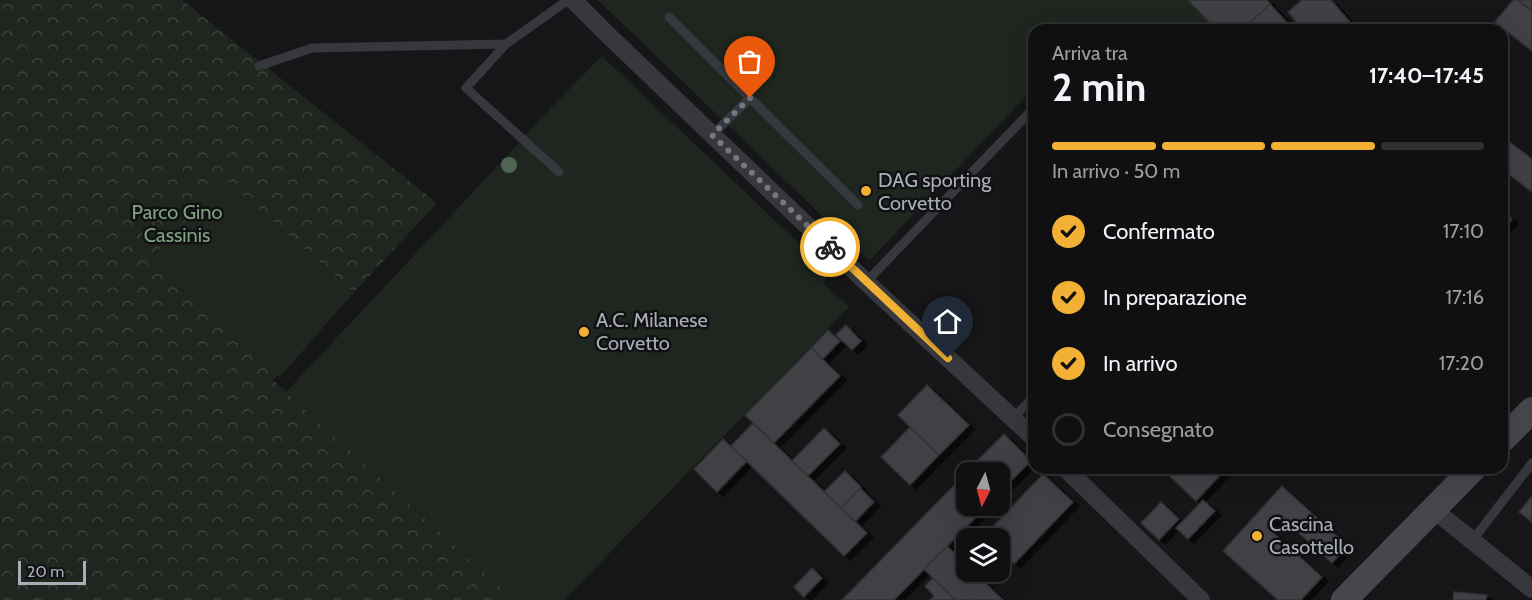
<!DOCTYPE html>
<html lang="it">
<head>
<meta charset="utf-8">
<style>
	:root { --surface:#101012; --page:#19191b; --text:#f1f3f6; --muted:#9c9d9f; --line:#303032; --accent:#f2b134 }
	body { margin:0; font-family:Cabin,sans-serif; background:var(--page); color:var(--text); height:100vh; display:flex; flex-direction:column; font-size:22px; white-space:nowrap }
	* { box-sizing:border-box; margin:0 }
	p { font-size:20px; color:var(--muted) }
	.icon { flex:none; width:33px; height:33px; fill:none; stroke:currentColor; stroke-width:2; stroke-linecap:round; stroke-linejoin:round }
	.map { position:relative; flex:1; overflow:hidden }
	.side { position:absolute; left:1028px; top:24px; width:480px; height:450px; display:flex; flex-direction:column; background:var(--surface); border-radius:18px; box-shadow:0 6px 24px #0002,0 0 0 2px var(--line) }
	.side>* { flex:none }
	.needle { width:39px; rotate:186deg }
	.controls { position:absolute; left:956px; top:462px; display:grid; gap:12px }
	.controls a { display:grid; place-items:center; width:54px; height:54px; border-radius:12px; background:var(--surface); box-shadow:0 6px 24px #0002,0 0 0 2px var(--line); font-size:30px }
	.scale { position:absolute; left:18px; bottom:15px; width:68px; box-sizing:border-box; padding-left:6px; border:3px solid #a8adb8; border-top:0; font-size:16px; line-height:21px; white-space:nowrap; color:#a8adb8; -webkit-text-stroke:4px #111113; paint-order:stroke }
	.pin { position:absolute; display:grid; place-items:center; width:51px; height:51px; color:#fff; margin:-62px -26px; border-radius:50% 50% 50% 0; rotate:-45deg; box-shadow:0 0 6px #0007 }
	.pin .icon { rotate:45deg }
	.courier { position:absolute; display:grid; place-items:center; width:60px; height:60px; margin:-30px; border:4px solid #f2b134; border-radius:50%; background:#fff; color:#222; box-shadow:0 2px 8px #0007 }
	.overview em { font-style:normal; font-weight:700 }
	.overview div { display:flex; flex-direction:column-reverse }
	.overview { display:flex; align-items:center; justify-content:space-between; height:102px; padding:0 24px }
	h1 { font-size:39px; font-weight:700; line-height:45px }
	.bar { display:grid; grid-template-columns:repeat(4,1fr); gap:9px 6px; align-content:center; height:72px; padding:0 24px }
	.bar i { height:8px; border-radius:4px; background:var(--line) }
	.bar .current { background:var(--accent) }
	.bar p { grid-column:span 4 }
	ol { padding:0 24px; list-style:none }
	li { display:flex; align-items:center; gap:18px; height:66px }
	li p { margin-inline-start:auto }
	li .icon { padding:6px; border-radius:50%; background:var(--accent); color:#111; stroke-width:4 }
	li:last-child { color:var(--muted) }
	li i { width:33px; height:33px; border:3px solid var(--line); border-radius:50% }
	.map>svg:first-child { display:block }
	.park { fill:url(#park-crowns) }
	.garden { fill:#1e261f }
	.building { fill:#404145; stroke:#303034; stroke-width:1.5; filter:url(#shadow) }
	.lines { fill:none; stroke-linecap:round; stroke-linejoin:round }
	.service { stroke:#37383d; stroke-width:9 }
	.minor { stroke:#37383d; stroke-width:18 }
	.secondary { stroke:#45474d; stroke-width:26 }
	.tree { fill:#506452 }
	.done { stroke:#757880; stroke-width:6; stroke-dasharray:0 10.8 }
	.route { stroke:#f2b134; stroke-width:8 }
	.poi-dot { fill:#f2b134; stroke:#111113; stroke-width:2 }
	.labels { text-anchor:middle; stroke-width:5; stroke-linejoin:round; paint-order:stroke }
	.poi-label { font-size:20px; fill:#a8adb8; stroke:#111113; text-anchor:start }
	.park-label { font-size:20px; fill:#7fa381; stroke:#111113 }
</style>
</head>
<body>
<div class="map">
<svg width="1532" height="600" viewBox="0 0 1532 600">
	<defs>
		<pattern id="park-crowns" width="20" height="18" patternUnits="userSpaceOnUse" patternTransform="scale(1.5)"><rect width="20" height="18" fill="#1e261f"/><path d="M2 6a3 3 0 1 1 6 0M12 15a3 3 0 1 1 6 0" fill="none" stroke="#3c433d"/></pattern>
		<filter id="shadow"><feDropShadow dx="6" dy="4" stdDeviation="0" flood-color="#0009"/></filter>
	</defs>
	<rect width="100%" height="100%" fill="#161618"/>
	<path class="park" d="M0,0H182L437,203L273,380L515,600H0Z"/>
	<path class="garden" d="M598,0H1188L1217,30H1034L1033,89L869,261Z
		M602,56L828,271L824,284L849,307L564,600H515L286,392L518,144L537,122Z
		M223,178L354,292L280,377L149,262Z"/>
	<path class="building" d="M1188,0H1267L1270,4L1242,30H1217Z
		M1302,0H1331L1357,30H1303L1288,12Z
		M1513,0H1517L1532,11V51L1495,22Z
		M1518,0H1532V11Z
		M1270,4L1294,30H1242Z
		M1502,136L1532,159V192L1502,169Z
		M1502,210L1512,219L1502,232Z
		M846,325L861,341L852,350L836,335Z
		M828,330L840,341L823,359L811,348Z
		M811,348L840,376L774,443L745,415Z
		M927,385L969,425L939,455L898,415Z
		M753,423L867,533L844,556L731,446Z
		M910,427L939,455L910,485L881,457Z
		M824,428L840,444L808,476L792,461Z
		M1004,434L1031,461L999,493V472H966Z
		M723,439L747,461L717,492L694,469Z
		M1161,468H1227L1196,501Z
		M845,471L861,487L841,508L824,492Z
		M966,473V506H987L894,600H842Z
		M1043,474L1073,502L1014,564L999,550V538H986L984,536Z
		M1282,486L1348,546L1332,563L1279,515L1267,527L1322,577L1301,600H1278L1223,551Z
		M860,488L874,502L855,522L841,508Z
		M1532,496V522L1519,512Z
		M1203,500L1215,511L1188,539L1176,528Z
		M1161,502L1179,519L1159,540L1141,523Z
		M947,546L966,564V572H974L1003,600H956L933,578L924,569Z
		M812,568L822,578L804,597L794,587Z
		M933,578L956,600H930L934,596L925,586Z
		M1454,592L1487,595L1486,600H1453Z"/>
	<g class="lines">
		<path class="service" d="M669,17L750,98
			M259,66L312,48L506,44
			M712,135L750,98L858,205
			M559,172L466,88L506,44L568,0
			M866,282L1034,108
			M1013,419L1034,396
			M1472,541L1532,463"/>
		<path class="minor" d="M573,0L607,34L866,282L1034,438
			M1065,468L1201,600
			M1433,509L1532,589"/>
		<path class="secondary" d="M1502,440L1532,410
			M1344,600L1474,468"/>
	</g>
	<circle class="tree" cx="509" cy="165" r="8"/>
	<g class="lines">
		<path class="done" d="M750,98L712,135L830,247"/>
		<path class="route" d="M830,247L948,358"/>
	</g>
	<g class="poi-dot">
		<circle cx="866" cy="191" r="6"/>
		<circle cx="584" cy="332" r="6"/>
		<circle cx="1257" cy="536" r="6"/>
	</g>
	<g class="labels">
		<g class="poi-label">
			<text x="878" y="187">DAG sporting<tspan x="878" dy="23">Corvetto</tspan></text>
			<text x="596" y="327">A.C. Milanese<tspan x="596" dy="23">Corvetto</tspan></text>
			<text x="1269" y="531">Cascina<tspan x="1269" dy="23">Casottello</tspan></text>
		</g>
		<g class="park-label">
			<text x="177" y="219">Parco Gino<tspan x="177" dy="23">Cassinis</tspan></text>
		</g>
	</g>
</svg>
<div class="controls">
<a><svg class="needle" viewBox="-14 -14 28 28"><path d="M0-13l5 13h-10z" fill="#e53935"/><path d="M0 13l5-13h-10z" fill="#9c9d9f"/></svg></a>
<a><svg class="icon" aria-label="layers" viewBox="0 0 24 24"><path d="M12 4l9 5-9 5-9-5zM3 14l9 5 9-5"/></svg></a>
</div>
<div class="scale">20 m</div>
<div class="pin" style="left:750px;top:98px;background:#ea580c"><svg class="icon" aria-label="bag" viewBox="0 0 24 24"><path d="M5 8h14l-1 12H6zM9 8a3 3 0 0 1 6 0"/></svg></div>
<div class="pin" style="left:948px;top:358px;background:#1f2937"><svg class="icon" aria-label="home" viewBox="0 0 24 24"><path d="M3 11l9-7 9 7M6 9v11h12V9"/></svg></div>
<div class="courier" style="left:830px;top:247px"><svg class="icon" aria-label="bike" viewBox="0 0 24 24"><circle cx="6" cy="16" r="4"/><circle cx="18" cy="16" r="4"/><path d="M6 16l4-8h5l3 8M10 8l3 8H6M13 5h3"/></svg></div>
<section class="side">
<div class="overview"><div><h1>2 min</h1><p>Arriva tra</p></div><em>17:40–17:45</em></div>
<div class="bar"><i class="current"></i><i class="current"></i><i class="current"></i><i></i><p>In arrivo · 50 m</p></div>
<ol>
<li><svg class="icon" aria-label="check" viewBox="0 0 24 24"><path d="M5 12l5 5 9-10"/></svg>Confermato<p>17:10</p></li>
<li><svg class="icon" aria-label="check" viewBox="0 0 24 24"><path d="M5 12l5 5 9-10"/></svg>In preparazione<p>17:16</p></li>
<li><svg class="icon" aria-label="check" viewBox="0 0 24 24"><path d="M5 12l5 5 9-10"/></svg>In arrivo<p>17:20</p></li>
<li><i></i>Consegnato</li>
</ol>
</section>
</div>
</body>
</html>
